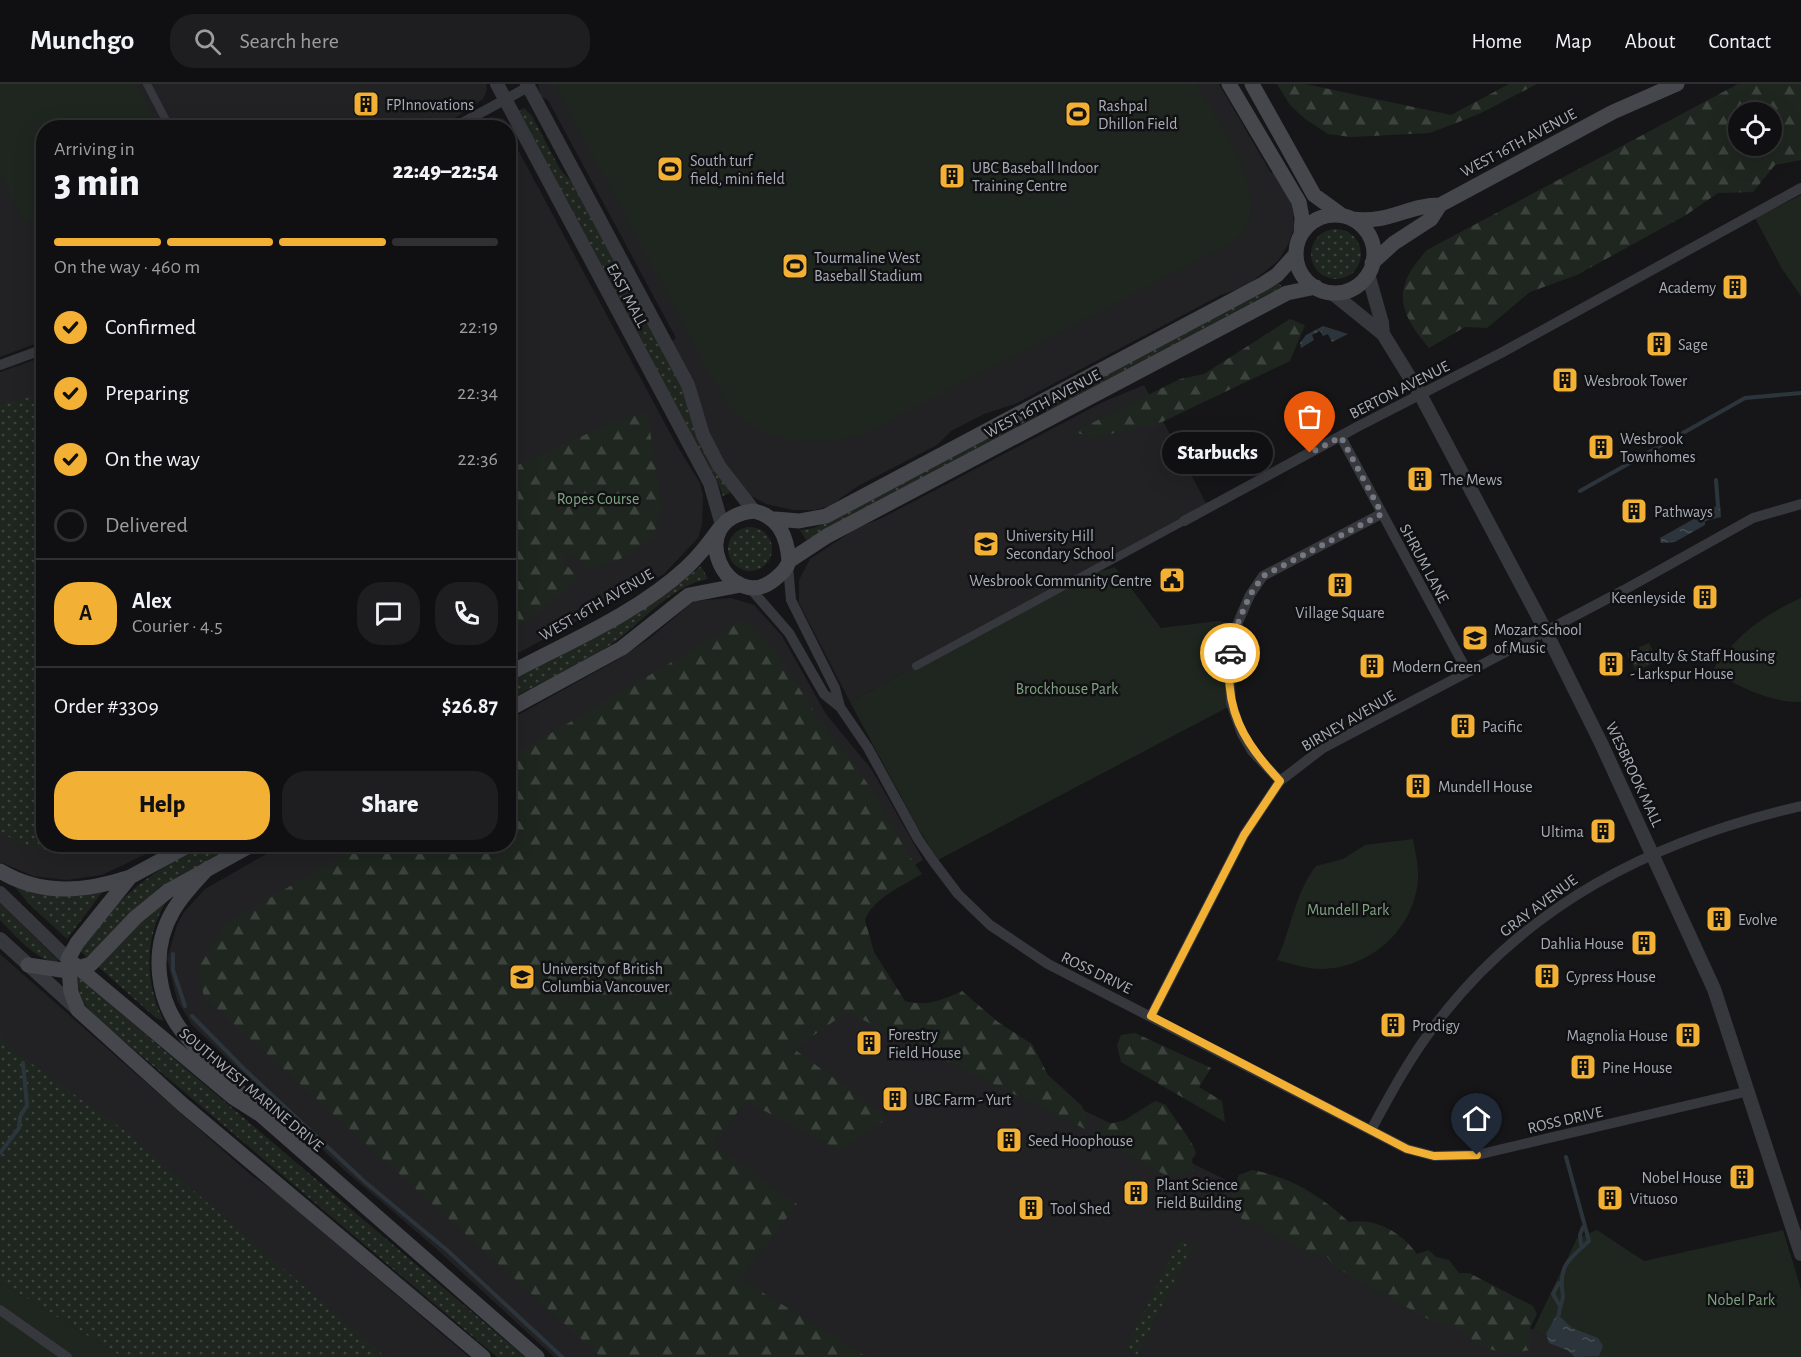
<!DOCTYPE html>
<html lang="en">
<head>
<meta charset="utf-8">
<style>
	:root { --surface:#101012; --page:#1e1e20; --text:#f1f3f6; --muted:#9c9d9f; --line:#303032; --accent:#f2b134 }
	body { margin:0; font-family:"Alegreya Sans",sans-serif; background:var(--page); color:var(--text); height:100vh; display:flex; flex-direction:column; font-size:22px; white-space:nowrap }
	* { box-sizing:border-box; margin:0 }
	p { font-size:20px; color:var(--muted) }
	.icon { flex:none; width:33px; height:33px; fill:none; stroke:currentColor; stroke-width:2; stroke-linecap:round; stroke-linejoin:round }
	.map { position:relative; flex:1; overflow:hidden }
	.sheet { position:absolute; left:36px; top:36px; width:480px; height:732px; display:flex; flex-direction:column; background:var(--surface); border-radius:24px; box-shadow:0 6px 24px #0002,0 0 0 2px var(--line) }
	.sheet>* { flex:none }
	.fabs { position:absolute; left:1728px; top:18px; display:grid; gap:12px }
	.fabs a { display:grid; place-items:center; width:54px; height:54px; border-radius:50%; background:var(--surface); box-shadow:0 6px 24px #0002,0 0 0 2px var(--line); font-size:30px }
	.pin { position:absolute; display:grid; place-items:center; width:51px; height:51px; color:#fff; margin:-62px -26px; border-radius:50% 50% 50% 0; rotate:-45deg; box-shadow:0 0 6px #0007 }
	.pin .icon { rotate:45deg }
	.courier { position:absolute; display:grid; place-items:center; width:60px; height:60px; margin:-30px; border:4px solid #f2b134; border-radius:50%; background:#fff; color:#222; box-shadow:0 2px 8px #0007 }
	.bubble { position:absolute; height:42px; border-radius:21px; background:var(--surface); box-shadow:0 6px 24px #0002,0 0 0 2px var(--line); font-size:20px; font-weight:800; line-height:42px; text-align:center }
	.headline em { font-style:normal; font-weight:800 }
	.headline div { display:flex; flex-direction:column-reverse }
	.headline { display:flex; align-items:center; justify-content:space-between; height:102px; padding:0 18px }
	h1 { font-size:39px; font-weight:800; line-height:45px }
	.bar { display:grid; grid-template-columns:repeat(4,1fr); gap:9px 6px; align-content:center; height:72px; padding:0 18px }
	.bar i { height:8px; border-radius:4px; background:var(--line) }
	.bar .on { background:var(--accent) }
	.bar p { grid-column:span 4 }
	.line { display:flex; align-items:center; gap:15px; padding:0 18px; border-top:2px solid var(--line) }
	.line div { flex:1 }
	.round { display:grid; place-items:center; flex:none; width:63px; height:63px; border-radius:24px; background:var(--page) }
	ol { padding:0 18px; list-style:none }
	li { display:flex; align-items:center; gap:18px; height:66px }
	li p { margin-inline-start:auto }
	li .icon { padding:6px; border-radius:50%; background:var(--accent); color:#111; stroke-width:4 }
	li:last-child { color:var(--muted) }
	li i { width:33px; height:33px; border:3px solid var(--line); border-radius:50% }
	.cta { display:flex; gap:12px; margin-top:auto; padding:12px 18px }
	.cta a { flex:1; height:69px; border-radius:24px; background:var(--accent); color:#111; font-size:24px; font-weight:800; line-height:69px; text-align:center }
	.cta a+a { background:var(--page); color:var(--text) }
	header { display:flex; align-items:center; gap:36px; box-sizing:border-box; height:84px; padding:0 30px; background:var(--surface); border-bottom:2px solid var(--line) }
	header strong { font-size:28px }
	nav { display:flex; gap:33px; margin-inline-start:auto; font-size:21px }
	.search { width:420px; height:54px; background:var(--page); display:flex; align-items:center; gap:15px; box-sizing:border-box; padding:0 21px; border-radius:24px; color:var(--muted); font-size:22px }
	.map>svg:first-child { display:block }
	.built { fill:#222225 }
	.grass { fill:url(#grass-dots) }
	.forest { fill:url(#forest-firs); fill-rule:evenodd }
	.park { fill:#1e261f }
	.water { fill:url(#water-ripples) }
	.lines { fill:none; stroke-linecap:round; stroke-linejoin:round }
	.stream { stroke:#2c353c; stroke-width:4 }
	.pedestrian { stroke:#37383d; stroke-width:8 }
	.minor { stroke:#37383d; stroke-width:10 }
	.tertiary { stroke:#37383d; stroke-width:14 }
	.secondary { stroke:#45474d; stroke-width:15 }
	.done { stroke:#757880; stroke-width:6; stroke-dasharray:0 10.8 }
	.route { stroke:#f2b134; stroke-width:8 }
	.labels { text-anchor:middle; stroke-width:5; stroke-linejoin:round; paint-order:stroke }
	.poi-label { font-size:16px; fill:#a8adb8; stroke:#111113; text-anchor:start }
	.street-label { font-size:16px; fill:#a8adb8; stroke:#111113 }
	.park-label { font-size:16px; fill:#7fa381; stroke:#111113 }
</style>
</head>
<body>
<header>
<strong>Munchgo</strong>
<div class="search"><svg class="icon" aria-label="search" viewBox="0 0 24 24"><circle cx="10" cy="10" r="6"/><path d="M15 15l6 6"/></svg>Search here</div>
<nav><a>Home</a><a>Map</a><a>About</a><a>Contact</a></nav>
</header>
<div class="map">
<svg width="1801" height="1273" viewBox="0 0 1801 1273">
	<defs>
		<pattern id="grass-dots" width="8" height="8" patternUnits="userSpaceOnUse" patternTransform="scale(1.5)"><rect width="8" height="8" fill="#1e261f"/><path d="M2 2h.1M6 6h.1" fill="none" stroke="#3c433d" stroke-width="1.8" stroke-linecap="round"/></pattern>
		<pattern id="forest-firs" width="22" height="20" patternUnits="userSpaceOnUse" patternTransform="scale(1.5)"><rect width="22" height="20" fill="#1e261f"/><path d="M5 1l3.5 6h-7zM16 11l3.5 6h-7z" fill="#3c433d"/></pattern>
		<pattern id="water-ripples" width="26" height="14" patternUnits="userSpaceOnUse" patternTransform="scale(1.5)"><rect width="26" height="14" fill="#2c353c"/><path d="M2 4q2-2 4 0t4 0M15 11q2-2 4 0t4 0" fill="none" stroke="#485056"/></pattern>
	</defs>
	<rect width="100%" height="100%" fill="#161618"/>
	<path class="built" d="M0,0H486L487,6L483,15L442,43L44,44L43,257L0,273Z
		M538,0H1219L1271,89L1275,87L1288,111L1292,121L1294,143L1289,159L1278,177L1248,201L1219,212L1015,320L984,330L951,347L937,361L858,402L830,422L815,426H793L766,420L747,410L718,373L672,257L676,254L548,16L541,13Z
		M492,33L504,35L509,41L510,51L676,360L700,399L703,412L702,441L698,454L664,490L509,574L508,44H468Z
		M43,273L44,760L165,761L102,791L67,796L33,792L0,778V288Z
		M1144,301L1206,419L1184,437L850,618L799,519V496L810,475L857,444L882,434L1103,318Z
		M731,514L754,521L782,552L826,630L872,686L923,776L833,833L905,939L1589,1273H554L432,1161L343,1085L192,941L177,916L167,875L177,841L184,828L205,805L282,761L508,760L509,636L617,576L650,554L694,517Z
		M0,870L251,1091L278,1110L469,1273H122L0,1198Z"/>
	<path class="grass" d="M524,24L532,32L560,85L576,103L678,293L730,409L723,412L718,399L519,27Z
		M1311 170a25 25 0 1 1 50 0a25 25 0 1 1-50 0Z
		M1279,199L1282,203L1057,322L1047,327L1045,324Z
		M43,309L44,760L84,761C57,773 23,764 0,747V321Z
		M1035,328L1037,332L806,456L800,446L814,444L839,432Z
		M728 465a22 22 0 1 1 44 0a22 22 0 1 1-44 0Z
		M701,482L708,495C669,502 642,540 610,561C578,582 542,598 509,616V597L665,510Z
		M1649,559L1658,577L1636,587L1627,569Z
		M202,761H240L91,870L86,873L79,865C120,812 143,793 202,761Z
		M11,798L103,807L67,855L29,820Z
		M168,814C144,853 144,897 164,937L156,934L96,881L138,835Z
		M0,819L57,875L59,880C33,874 18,854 0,836Z
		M76,892L78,893L525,1273H497L98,935L82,918Z
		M0,949L10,964L125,1047L385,1273H122L0,1198Z
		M1179,1157L1192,1162L1137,1271L1126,1264Z"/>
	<path class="forest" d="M1277,0H1305L1451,31L1509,0H1537L1479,30L1430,49L1351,53L1328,50L1305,35L1290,21Z
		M1738,0H1801V76L1775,81L1753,108L1718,109L1686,131L1577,191L1530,208L1487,244L1465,243L1429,264C1397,226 1392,204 1427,166ZM1738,28H1772V62H1738Z
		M1290,235L1305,241L1290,277L1162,338L1094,354L1074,348L1180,295L1204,290Z
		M647,328L662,423L653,454L620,475L592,485L573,471H565L564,479L579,493L546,522L509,547V385L618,336Z
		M743,536C774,559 792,594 813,626C829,650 849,672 865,696C886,726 899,760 922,790C904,801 872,815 865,836L874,868L905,917C927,923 942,916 962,907L998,938L1032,960L1048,991L1082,1022L1088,1038L1085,1045L847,928L794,965L888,1034L839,1066L746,1017L712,1061L797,1120L741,1195L867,1273H601L204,913L198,885L225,840L361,761L508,760L509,674Z
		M1135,949L1211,984L1199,1003L1222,1017L1225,1038L1121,978L1117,961L1121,951Z
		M1155,1017L1166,1021C1173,1034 1195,1059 1196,1070L1192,1075L1193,1087L1169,1093L1093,1051L1101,1042L1125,1036Z
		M1252,1086C1293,1094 1319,1111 1349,1138C1376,1134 1401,1148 1417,1170L1429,1166L1436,1173L1449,1176L1459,1189H1469L1533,1222L1537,1230L1529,1246L1530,1266L1506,1270L1480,1262L1457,1243L1430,1236L1361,1198L1334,1182L1326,1171L1306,1168L1289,1157L1271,1151L1259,1139L1246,1137L1234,1130L1230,1114L1239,1091Z"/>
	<path class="park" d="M0,0H136L160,43L44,44L43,129L24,139L0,90Z
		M554,0H1196C1217,37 1270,105 1244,147C1240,153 1232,158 1226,162L860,352C806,364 762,360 724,316Z
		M1801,111V212L1782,185L1755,134Z
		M1115,483L1161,544L1218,537L1233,540L1225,571L1228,623L938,776L918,744L850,618L1079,493Z
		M1801,514V618C1767,618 1741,603 1712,587C1735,552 1763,531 1801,514Z
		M1413,755C1415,768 1419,782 1418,796C1414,845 1371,884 1322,885C1307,885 1292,880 1277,876C1291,845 1295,809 1316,782L1343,775L1365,761Z
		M1597,1146L1644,1177L1783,1146L1801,1205V1273H1589L1533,1246L1577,1154Z
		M0,1198L5,1201L122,1273H0Z"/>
	<path class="water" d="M1323,242L1348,250L1332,258L1328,250L1323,252L1320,247L1312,251L1314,256L1301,264L1300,259L1306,251Z
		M1720,420L1721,433L1705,437V441L1675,458L1661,459L1660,454Z
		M1557,1230L1572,1244L1598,1254L1603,1262L1599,1272L1575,1273L1567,1266L1549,1259L1546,1250Z"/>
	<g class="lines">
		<path class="stream" d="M1716,396L1718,422
			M1580,407L1745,314L1801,309
			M173,870V886L185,922
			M192,932L243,984L365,1098L448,1167L562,1273
			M0,1069L19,1044L20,1033L27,1021L23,979
			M1581,1161L1580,1151L1583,1143
			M1559,1199L1553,1210L1560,1222
			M1559,1230C1559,1224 1563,1217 1563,1212C1558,1182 1568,1176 1589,1157L1566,1073"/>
		<path class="pedestrian" d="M147,0L170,44
			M916,582L1184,437"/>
		<path class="minor" d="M453,44L528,3
			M0,281L44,265
			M1341,353L1467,587
			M1184,437L1357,343L1501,269L1801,104
			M788,482L791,516L835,604L840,623
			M749,503L789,549L824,610L840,623L868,664L918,755L933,777L958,810L990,841L1048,880L1407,1065L1434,1072L1477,1071L1749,1007
			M1280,697L1252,667L1242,650L1231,619L1229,578L1231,557L1239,536L1250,511L1263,492L1381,430
			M1151,932L1244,751L1280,697L1323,664L1624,506L1753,434L1801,420
			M1371,1046C1390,1011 1408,977 1432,945C1524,821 1653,756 1801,722
			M0,1226L67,1273"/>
		<path class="tertiary" d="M497,0L710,399L722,441
			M527,0L688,301L703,351L719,382L754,427
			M1368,190L1382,239L1383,250
			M1331,208L1383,250L1420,310L1540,536L1601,659L1714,905L1801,1170
			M0,809L68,875
			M0,855L78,926"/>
		<path class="secondary" d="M1229,0L1299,118L1302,134L1301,151
			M1252,0L1314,111L1343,132
			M1296 170a39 39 0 1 1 78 0a39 39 0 1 1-78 0Z
			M1352,135C1390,140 1407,121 1440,121L1613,28L1677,0
			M1372,179L1394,159L1431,135L1440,121
			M754,427C779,433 787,452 789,477C787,485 781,490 775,495C729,533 680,435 754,427Z
			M775,435L799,437L826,432L1263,200L1277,191L1296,170
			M789,477L827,452L1287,209L1316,203
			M508,590C568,558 636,530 686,484C699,472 709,459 719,445
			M508,626L622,564L689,511L741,501
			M208,784C195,798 182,811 173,827C150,866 156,918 186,952C206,976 230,995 250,1019
			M0,787C42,812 85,808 130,793
			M68,875L234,1014L261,1031L537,1273
			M68,875L71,908L78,926L182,1020L483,1273
			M68,875L77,859L130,793L191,760
			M28,881L68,887L91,880L136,833L168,807L253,760"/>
	</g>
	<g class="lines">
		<path class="done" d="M1230,569L1239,536L1250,511L1263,492L1382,430L1341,353L1310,369"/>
		<path class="route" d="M1230,569C1224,625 1243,658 1280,697L1244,751L1151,932L1407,1065L1434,1072L1477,1071"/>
	</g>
	<defs>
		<g id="building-square" transform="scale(1.35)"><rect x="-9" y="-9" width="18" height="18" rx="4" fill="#f2b134" stroke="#111113"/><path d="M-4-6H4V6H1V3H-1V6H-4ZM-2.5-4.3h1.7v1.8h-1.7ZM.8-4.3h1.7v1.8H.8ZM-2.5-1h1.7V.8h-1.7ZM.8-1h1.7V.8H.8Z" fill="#111"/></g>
		<g id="stadium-square" transform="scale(1.35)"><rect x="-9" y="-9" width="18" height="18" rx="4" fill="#f2b134" stroke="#111113"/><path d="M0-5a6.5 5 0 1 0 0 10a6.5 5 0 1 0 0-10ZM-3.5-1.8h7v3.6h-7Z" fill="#111"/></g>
		<g id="school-square" transform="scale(1.35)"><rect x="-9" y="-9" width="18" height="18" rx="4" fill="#f2b134" stroke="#111113"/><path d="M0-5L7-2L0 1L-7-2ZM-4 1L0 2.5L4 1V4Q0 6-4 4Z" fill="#111"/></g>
		<g id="civic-square" transform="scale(1.35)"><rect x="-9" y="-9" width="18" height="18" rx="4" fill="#f2b134" stroke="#111113"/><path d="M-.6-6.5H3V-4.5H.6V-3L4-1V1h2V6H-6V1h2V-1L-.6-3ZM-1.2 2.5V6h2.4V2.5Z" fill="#111"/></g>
		<g id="university-square" transform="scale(1.35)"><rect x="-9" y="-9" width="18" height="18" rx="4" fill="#f2b134" stroke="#111113"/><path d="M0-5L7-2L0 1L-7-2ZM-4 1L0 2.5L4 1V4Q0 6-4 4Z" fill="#111"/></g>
	</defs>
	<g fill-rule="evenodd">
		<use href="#building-square" x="366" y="20"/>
		<use href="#stadium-square" x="1078" y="30"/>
		<use href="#stadium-square" x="670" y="85"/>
		<use href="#building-square" x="952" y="92"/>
		<use href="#stadium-square" x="795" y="182"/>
		<use href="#building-square" x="1735" y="203"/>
		<use href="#building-square" x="1659" y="260"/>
		<use href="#building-square" x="1565" y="296"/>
		<use href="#building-square" x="1601" y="363"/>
		<use href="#building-square" x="1420" y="395"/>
		<use href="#building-square" x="1634" y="427"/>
		<use href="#school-square" x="986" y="460"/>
		<use href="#civic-square" x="1172" y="496"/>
		<use href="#building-square" x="1340" y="501"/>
		<use href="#building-square" x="1705" y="513"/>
		<use href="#school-square" x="1475" y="554"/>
		<use href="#building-square" x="1611" y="580"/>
		<use href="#building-square" x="1372" y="582"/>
		<use href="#building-square" x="1463" y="642"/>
		<use href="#building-square" x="1418" y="702"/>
		<use href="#building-square" x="1603" y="747"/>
		<use href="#building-square" x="1719" y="835"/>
		<use href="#building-square" x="1644" y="859"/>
		<use href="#building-square" x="1547" y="892"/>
		<use href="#university-square" x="522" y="893"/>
		<use href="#building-square" x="1393" y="941"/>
		<use href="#building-square" x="1688" y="951"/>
		<use href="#building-square" x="869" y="959"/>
		<use href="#building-square" x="1583" y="983"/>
		<use href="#building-square" x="895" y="1015"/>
		<use href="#building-square" x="1009" y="1056"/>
		<use href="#building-square" x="1742" y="1093"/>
		<use href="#building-square" x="1136" y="1109"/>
		<use href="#building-square" x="1610" y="1114"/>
		<use href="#building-square" x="1031" y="1124"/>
	</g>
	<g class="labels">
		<g class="poi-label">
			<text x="386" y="26">FPInnovations</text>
			<text x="1098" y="27">Rashpal<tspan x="1098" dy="18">Dhillon Field</tspan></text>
			<text x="690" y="82">South turf<tspan x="690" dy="18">field, mini field</tspan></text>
			<text x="972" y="89">UBC Baseball Indoor<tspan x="972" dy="18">Training Centre</tspan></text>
			<text x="814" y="179">Tourmaline West<tspan x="814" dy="18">Baseball Stadium</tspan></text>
			<text x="1716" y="209" text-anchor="end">Academy</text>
			<text x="1678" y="266">Sage</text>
			<text x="1584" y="302">Wesbrook Tower</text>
			<text x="1620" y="360">Wesbrook<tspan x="1620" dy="18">Townhomes</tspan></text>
			<text x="1440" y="401">The Mews</text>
			<text x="1654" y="433">Pathways</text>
			<text x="1006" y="457">University Hill<tspan x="1006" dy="18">Secondary School</tspan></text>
			<text x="1152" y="502" text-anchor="end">Wesbrook Community Centre</text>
			<text x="1686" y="519" text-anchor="end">Keenleyside</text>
			<text x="1340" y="534" text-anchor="middle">Village Square</text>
			<text x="1494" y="551">Mozart School<tspan x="1494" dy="18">of Music</tspan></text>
			<text x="1630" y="577">Faculty &amp; Staff Housing<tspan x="1630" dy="18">- Larkspur House</tspan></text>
			<text x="1392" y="588">Modern Green</text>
			<text x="1482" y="648">Pacific</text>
			<text x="1438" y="708">Mundell House</text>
			<text x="1584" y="753" text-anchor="end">Ultima</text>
			<text x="1738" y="841">Evolve</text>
			<text x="1624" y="865" text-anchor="end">Dahlia House</text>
			<text x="542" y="890">University of British<tspan x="542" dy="18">Columbia Vancouver</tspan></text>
			<text x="1566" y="898">Cypress House</text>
			<text x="1412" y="947">Prodigy</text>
			<text x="888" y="956">Forestry<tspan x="888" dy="18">Field House</tspan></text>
			<text x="1668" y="957" text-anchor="end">Magnolia House</text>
			<text x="1602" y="989">Pine House</text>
			<text x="914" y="1021">UBC Farm - Yurt</text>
			<text x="1028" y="1062">Seed Hoophouse</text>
			<text x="1722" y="1099" text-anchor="end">Nobel House</text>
			<text x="1156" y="1106">Plant Science<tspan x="1156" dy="18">Field Building</tspan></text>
			<text x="1630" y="1120">Vituoso</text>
			<text x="1050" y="1130">Tool Shed</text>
		</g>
		<g class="street-label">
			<text transform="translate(1518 58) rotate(-28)" y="6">WEST 16TH AVENUE</text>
			<text transform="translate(628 211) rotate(62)" y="6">EAST MALL</text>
			<text transform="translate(1399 305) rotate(-27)" y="6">BERTON AVENUE</text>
			<text transform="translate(1042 319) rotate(-28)" y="6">WEST 16TH AVENUE</text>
			<text transform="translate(1425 479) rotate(62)" y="6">SHRUM LANE</text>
			<text transform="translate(596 520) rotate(-30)" y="6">WEST 16TH AVENUE</text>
			<text transform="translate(1348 636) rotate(-30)" y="6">BIRNEY AVENUE</text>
			<text transform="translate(1635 690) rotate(65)" y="6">WESBROOK MALL</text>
			<text transform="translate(1538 821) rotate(-37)" y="6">GRAY AVENUE</text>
			<text transform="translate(1097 888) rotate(26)" y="6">ROSS DRIVE</text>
			<text transform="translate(252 1005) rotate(40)" y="6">SOUTHWEST MARINE DRIVE</text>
			<text transform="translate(1565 1035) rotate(-13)" y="6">ROSS DRIVE</text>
		</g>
		<g class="park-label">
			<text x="598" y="420">Ropes Course</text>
			<text x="1067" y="610">Brockhouse Park</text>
			<text x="1348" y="831">Mundell Park</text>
			<text x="1741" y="1221">Nobel Park</text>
		</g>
	</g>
</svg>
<div class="fabs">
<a><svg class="icon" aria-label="locate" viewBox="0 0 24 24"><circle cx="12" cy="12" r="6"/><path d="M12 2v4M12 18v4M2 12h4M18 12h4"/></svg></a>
</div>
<div class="pin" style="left:1310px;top:369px;background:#ea580c"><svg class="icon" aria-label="bag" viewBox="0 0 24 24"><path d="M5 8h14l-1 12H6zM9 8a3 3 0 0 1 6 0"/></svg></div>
<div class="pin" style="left:1477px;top:1071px;background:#1f2937"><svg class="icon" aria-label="home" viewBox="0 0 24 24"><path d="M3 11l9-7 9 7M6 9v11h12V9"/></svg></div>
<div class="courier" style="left:1230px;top:569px"><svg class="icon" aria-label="car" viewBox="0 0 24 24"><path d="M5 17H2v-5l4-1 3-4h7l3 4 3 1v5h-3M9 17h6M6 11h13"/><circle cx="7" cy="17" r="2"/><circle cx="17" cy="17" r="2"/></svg></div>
<div class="bubble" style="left:1162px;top:348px;width:111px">Starbucks</div>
<section class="sheet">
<div class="headline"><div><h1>3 min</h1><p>Arriving in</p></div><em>22:49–22:54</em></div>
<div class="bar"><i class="on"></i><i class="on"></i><i class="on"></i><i></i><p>On the way · 460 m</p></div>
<ol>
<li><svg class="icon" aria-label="check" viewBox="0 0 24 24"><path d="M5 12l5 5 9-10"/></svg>Confirmed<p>22:19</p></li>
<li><svg class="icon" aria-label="check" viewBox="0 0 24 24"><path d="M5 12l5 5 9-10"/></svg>Preparing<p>22:34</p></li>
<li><svg class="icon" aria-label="check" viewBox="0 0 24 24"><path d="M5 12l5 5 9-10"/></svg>On the way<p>22:36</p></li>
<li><i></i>Delivered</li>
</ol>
<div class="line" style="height:108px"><b class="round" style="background:var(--accent);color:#111">A</b><div><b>Alex</b><p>Courier · 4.5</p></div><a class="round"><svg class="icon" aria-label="chat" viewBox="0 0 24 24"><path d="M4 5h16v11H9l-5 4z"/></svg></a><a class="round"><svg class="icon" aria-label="phone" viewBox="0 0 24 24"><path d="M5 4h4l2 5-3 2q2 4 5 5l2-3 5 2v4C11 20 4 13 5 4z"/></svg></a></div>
<div class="line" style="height:78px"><div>Order #3309</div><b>$26.87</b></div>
<div class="cta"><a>Help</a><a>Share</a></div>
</section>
</div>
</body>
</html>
